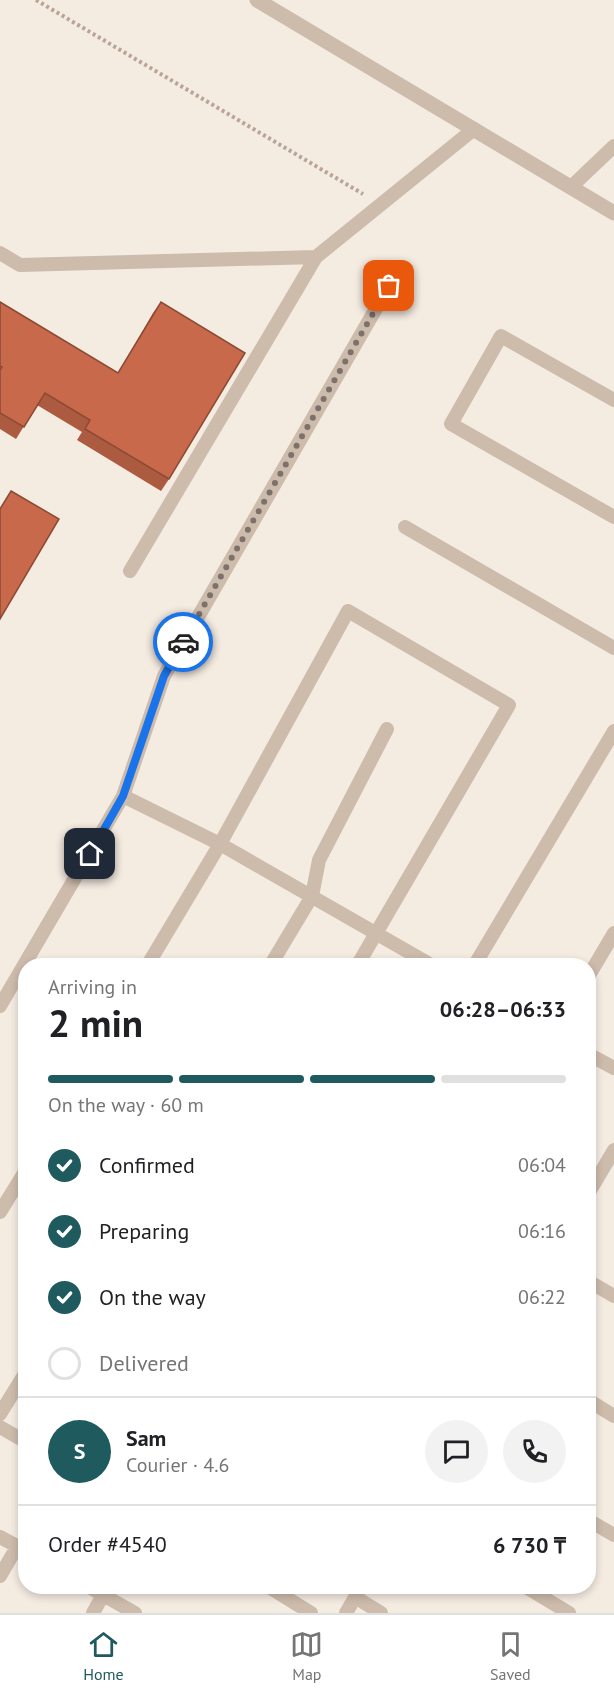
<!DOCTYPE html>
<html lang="en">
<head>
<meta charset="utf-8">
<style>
	:root { --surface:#fff; --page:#f2f2f2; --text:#202124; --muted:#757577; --line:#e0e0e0; --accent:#1f5a5e }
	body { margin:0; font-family:"PT Sans",sans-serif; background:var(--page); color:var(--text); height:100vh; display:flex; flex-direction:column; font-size:22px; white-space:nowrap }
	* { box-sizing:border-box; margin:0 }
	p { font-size:20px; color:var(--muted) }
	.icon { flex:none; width:33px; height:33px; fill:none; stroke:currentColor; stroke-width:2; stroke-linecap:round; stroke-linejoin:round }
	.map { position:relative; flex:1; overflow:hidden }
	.drawer { position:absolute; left:18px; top:958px; width:578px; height:636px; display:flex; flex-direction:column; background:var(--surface); border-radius:24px; box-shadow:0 3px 9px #0003 }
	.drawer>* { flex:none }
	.pin { position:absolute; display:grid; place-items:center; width:51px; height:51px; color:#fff; margin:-26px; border-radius:12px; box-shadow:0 3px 9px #0006 }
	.courier { position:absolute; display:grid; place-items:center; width:60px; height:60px; margin:-30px; border:4px solid #1a73e8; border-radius:50%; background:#fff; color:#222; box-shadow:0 2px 8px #0007 }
	.headline em { font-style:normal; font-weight:600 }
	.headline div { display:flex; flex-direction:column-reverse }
	.headline { display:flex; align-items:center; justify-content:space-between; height:102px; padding:0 30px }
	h1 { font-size:39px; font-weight:600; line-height:45px }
	.bar { display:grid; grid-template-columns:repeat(4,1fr); gap:9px 6px; align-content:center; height:72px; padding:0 30px }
	.bar i { height:8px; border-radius:4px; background:var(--line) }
	.bar .on { background:var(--accent) }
	.bar p { grid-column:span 4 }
	.line { display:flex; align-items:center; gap:15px; padding:0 30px; border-top:2px solid var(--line) }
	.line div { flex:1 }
	.round { display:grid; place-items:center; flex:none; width:63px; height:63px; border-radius:32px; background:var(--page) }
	ol { padding:0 30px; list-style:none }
	li { display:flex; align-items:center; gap:18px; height:66px }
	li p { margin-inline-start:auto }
	li .icon { padding:6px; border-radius:50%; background:var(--accent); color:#fff; stroke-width:4 }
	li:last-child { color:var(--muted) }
	li i { width:33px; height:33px; border:3px solid var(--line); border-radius:50% }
	.tabs { display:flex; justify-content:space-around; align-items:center; height:84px; border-top:2px solid var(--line); background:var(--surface); font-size:16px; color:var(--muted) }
	.tabs a { display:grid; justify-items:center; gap:3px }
	.tabs .on { color:var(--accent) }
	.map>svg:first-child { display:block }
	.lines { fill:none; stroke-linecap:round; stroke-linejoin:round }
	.path { stroke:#b9a596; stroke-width:4; stroke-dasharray:3 3; stroke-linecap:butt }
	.service { stroke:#cdbbac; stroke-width:14 }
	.tertiary { stroke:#cdbbac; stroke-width:15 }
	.wall { fill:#ac5a40 }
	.building { fill:#c8694b; stroke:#8c4a34; stroke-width:1.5 }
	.done { stroke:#7c716b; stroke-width:6; stroke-dasharray:0 10.8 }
	.route { stroke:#1a73e8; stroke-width:8 }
</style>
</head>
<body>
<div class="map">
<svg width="614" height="1613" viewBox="0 0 614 1613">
	<rect width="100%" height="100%" fill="#f4ebe1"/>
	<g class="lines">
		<path class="path" d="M36,0L363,194"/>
		<path class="service" d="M571,187L614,146
			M0,253L20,265L316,257
			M614,400L501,336L451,424L614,517
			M405,527L614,648
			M130,571L316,257L474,129
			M123,796L220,844L433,966
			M147,966L220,844L348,611L509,705L357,966
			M270,966L312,896L319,860L387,729
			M474,966L614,731
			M588,977L614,933
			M0,1006L123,796L164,676L389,286
			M588,1054L614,1068
			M588,1194L614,1150
			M0,1212L26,1170
			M588,1281L614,1296
			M588,1400L614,1416
			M0,1414L26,1372
			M0,1427L26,1442
			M588,1520L614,1535
			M0,1537L26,1551
			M0,1576L17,1547
			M89,1587L135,1613
			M269,1587L311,1613
			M526,1587L569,1613
			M355,1597L381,1613
			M93,1613L103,1595
			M346,1613L361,1587"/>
		<path class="tertiary" d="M257,0L614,213"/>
	</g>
	<path class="wall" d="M0,302L118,373L153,313L161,302L169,479L161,491L77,440L82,432L37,405L16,439L0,429Z"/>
	<path class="building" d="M0,302L118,373L161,302L245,353L169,479L85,429L90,420L45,393L24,427L0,413V370L2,367L0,366Z
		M11,491L59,519L0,619V509Z"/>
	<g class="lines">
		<path class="done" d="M183,642L389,286"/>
		<path class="route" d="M90,854L123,796L164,676L183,642"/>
	</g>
</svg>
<div class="pin" style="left:389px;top:286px;background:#ea580c"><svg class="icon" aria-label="bag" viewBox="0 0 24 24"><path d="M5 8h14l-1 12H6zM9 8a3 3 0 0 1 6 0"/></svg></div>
<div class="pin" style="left:90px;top:854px;background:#1f2937"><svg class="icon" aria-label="home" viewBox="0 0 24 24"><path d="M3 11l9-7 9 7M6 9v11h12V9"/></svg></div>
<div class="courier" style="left:183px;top:642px"><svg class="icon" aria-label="car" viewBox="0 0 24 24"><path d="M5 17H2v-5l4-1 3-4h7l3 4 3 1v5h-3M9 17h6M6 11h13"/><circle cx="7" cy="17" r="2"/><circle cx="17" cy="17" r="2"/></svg></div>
<section class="drawer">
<div class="headline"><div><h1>2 min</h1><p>Arriving in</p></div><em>06:28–06:33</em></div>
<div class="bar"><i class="on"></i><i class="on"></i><i class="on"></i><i></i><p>On the way · 60 m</p></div>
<ol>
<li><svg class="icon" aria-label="check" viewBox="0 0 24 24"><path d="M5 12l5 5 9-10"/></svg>Confirmed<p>06:04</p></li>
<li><svg class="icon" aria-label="check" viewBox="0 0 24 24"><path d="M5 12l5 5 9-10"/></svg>Preparing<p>06:16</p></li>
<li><svg class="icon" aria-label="check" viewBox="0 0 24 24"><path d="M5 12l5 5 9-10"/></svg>On the way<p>06:22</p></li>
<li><i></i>Delivered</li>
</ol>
<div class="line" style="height:108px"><b class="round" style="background:var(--accent);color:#fff">S</b><div><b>Sam</b><p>Courier · 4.6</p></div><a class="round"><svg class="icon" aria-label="chat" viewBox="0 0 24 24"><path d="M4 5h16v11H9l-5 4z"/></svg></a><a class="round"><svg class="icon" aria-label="phone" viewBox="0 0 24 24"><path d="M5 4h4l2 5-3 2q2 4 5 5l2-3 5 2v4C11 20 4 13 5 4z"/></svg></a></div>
<div class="line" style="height:78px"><div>Order #4540</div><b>6 730 ₸</b></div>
</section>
</div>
<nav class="tabs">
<a class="on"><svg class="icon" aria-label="home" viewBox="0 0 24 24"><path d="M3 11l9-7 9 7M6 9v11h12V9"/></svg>Home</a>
<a><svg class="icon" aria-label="map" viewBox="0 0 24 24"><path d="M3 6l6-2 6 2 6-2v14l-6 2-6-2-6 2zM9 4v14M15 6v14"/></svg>Map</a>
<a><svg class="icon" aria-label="saved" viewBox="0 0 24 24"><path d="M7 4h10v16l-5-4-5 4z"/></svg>Saved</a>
</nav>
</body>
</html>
